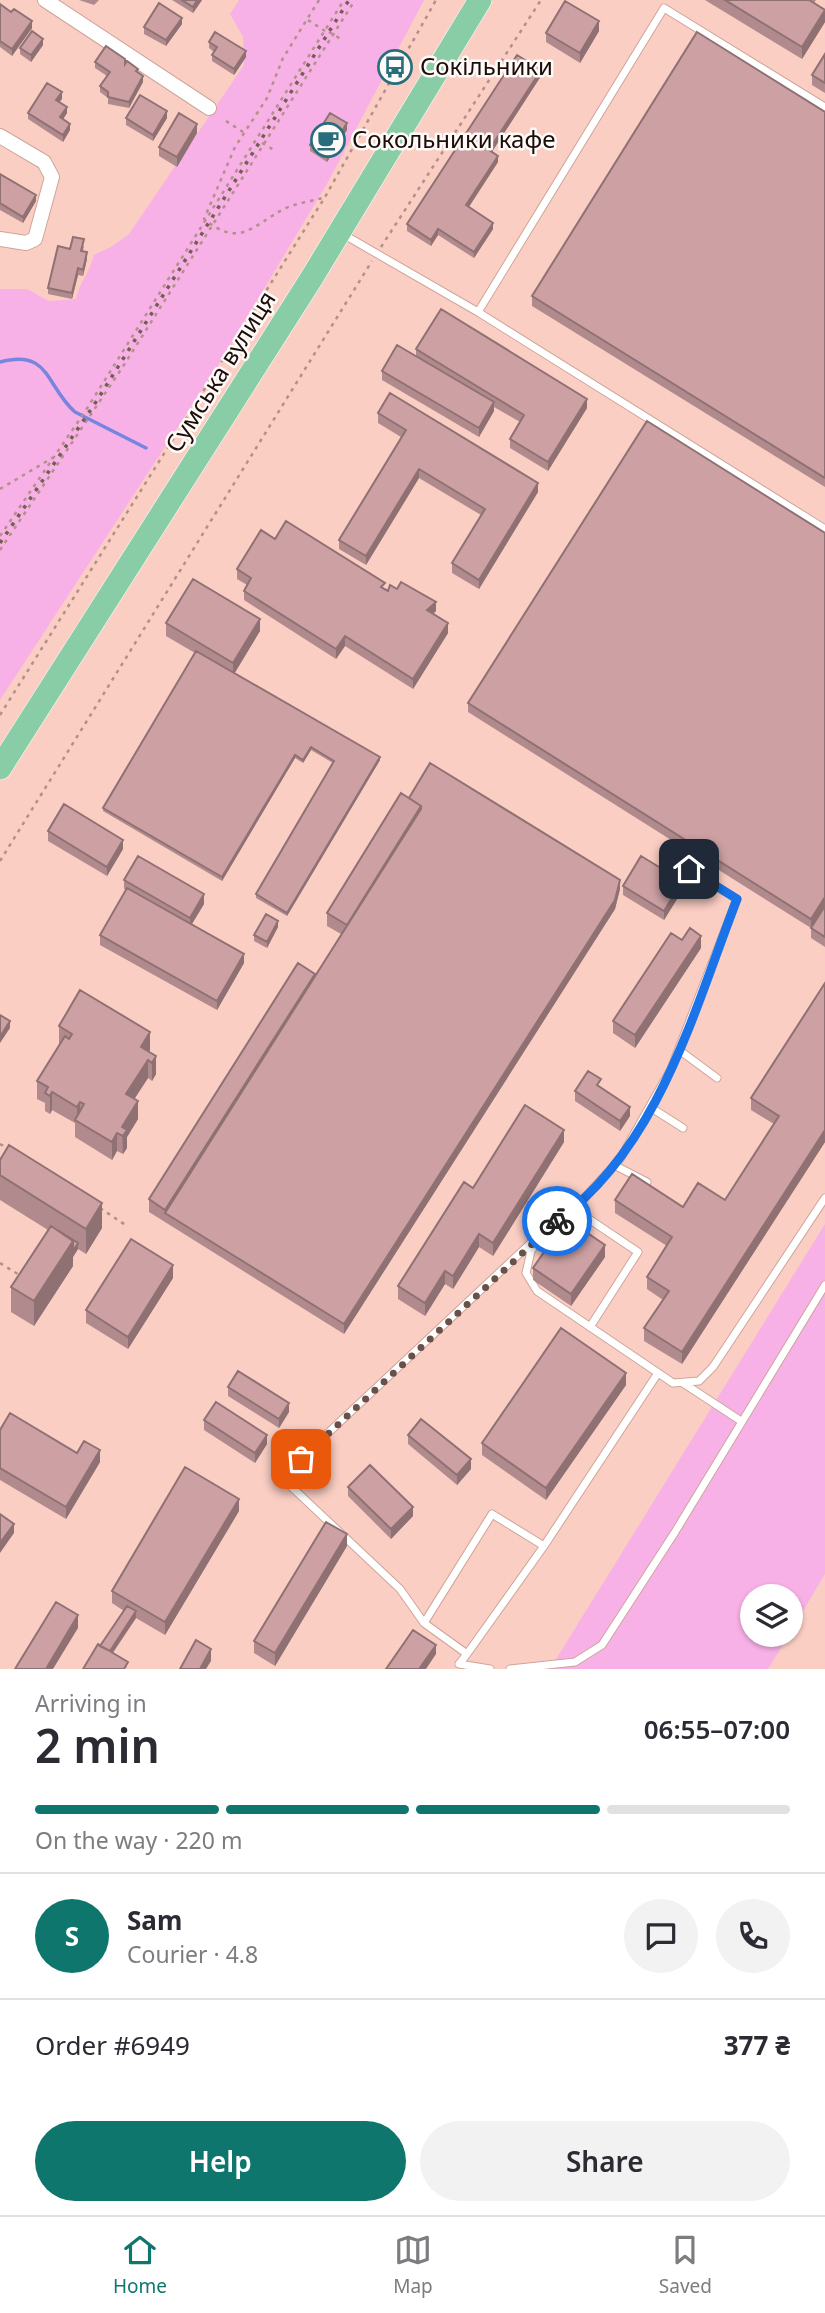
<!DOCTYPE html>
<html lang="en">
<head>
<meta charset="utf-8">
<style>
	:root { --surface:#fff; --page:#f2f2f3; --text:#2b2b33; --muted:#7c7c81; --line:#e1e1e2; --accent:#0f766e }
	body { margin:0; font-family:"Noto Sans",sans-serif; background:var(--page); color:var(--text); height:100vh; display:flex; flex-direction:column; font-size:26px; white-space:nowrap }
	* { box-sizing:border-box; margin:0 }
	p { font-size:23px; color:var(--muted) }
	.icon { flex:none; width:38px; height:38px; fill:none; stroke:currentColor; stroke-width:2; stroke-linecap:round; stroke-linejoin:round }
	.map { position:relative; height:1669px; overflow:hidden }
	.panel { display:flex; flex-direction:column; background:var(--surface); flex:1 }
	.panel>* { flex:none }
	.tools { position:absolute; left:740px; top:1584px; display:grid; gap:14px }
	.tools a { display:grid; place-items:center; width:63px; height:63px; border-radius:50%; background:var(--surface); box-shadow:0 2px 5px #0004; font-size:35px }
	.pin { position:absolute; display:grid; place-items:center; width:60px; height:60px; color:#fff; margin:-30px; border-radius:14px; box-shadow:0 4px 10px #0006 }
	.courier { position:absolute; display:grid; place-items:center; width:70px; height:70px; margin:-35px; border:5px solid #1a73e8; border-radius:50%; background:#fff; color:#222; box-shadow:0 2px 9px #0007 }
	.head em { font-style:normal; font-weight:600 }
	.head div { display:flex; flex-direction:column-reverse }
	.head { display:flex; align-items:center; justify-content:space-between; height:119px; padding:0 35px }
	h1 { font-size:46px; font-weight:600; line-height:52px }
	.bar { display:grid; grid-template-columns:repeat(4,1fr); gap:10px 7px; align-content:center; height:84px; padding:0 35px }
	.bar i { height:9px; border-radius:5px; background:var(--line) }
	.bar .on { background:var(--accent) }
	.bar p { grid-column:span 4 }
	.line { display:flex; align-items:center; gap:18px; padding:0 35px; border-top:2px solid var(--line) }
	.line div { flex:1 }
	.round { display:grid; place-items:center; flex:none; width:74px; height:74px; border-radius:37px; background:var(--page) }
	.action { display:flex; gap:14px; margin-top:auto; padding:14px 35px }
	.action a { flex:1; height:80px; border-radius:42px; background:var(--accent); color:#fff; font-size:28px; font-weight:600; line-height:80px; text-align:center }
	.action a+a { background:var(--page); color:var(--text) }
	.tab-bar { display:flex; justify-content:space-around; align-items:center; height:98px; border-top:2px solid var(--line); background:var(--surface); font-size:19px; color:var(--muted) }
	.tab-bar a { display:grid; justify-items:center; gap:4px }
	.tab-bar .on { color:var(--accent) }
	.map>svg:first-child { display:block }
	.green { fill:#f7b1e7 }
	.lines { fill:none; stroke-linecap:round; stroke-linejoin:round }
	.stream { stroke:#7685de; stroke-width:3.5 }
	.lane-casing { stroke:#cea59a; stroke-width:9 }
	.street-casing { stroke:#cea59a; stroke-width:16 }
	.primary-casing { stroke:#fff; stroke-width:24 }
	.path { stroke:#b39088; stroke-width:2.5; stroke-dasharray:3.5 5; stroke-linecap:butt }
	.lane { stroke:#fff; stroke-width:7 }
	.street { stroke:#fff; stroke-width:14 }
	.primary { stroke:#89cda7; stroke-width:23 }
	.rail { stroke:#765c55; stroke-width:3.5; stroke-dasharray:3.5 7; stroke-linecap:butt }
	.wall { fill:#b08a8d }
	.shaded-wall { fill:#907173 }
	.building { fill:#cda1a4; stroke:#907173; stroke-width:2 }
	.done { stroke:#69514a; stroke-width:7; stroke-dasharray:0 12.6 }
	.route { stroke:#1a73e8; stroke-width:9 }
	.labels { text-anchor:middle; stroke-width:5; stroke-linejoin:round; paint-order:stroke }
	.poi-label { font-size:24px; fill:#1b0d09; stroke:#fefaf8; text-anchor:start }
	.street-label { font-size:24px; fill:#1b0d09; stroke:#fefaf8 }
</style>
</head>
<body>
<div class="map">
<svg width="825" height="1669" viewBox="0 0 825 1669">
	<rect width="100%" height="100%" fill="#facec3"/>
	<path class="green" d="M239,0H424L328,182L217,367L0,700V289H27L49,301L76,299C79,283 90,272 94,255L111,247L129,234L244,65L243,37L230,14Z
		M825,1224V1574L791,1631V1596H752V1634L789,1635L768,1669H550Z"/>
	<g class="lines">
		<path class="stream" d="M0,362C50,348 46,387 75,412L146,448"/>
		<g class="lane-casing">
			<path id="lane" d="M341,233L478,312L664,8L825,107
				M478,312L825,529
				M689,869L737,899L671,1069L620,1159L574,1209L547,1228L531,1251L526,1273L537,1291L673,1383L699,1381L713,1367L825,1198
				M679,1050L717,1078
				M650,1107L683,1128
				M614,1165L647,1182
				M574,1209L638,1252L590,1327
				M534,1240L281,1477L400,1589L424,1623L492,1514L544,1546
				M683,1383L741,1421
				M424,1623L467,1654L544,1546L658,1373
				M467,1654L459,1664L490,1669
				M510,1669L575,1662L602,1645L675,1532L825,1285"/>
		</g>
		<g class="street-casing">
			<path id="street" d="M45,0L209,108
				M0,136L44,162L52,177L35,239L26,243L0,239"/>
		</g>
		<g class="primary-casing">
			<path id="primary" d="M0,768L311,279L480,0"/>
		</g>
		<path class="path" d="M319,0L283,58L267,98L235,147L204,219C241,249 252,225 286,208C298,203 311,201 323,198
			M308,20L325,31
			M329,32L341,39
			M226,121L243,132
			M262,143L274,150
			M381,247L541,0
			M0,489L54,457
			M0,536L86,410L344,0
			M0,550L122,368L355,0
			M0,715L325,197L436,0
			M0,861L372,261
			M0,1144L9,1149
			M100,1208L127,1226
			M0,1263L21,1276"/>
		<use href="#lane" class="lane"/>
		<use href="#street" class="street"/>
		<use href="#primary" class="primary"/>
		<path class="rail" d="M0,543L94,405L349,0"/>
	</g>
	<path class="wall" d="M79,0H99L94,5Z
		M172,0H202L193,13Z
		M705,0H816L814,3L825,22L802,59Z
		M0,4L32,28L12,56L0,47Z
		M182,24L166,46L144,34V27Z
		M599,31L580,63L546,42V33Z
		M209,42L246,57L234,75L212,61V55L214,52L209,48Z
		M43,45L31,62L20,54V48Z
		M825,54V93L812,85V75Z
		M95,62L125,64L138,73L143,82L129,108L108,104V98L100,92V86L107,76L95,68Z
		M541,76L492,152L498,162L469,207L493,229L474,258L438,235L431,246L407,231V224Z
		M62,99L59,102L67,113L63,119L70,130L63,142L28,119V113Z
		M825,112V487L532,306V296Z
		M126,118H167L153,141L126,125Z
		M347,130L327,162L310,151V145Z
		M197,133L177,167L159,156V147Z
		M0,174L36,201L23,223L0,210Z
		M84,246L83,251L87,259L83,276L78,275L72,299L48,294V288L70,249Z
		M416,349L587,408L548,471L510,448V439L520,422L494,407V411L479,437L382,380V371L416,356Z
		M378,413L538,492L479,589L452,573V563L481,515L419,478L366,565L339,549V540L401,437L378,423Z
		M825,533V947L811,938V928L468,712V703Z
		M275,539L436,611L433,614L448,633L413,689L345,646L336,659L244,600V591L247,585L237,579V569Z
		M166,623L260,631L234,673L380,760L287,916L256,898V894L333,763L311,750L303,763L295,758L222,881L103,811V808L195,653L166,636Z
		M409,798L620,889L615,909L344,1334L149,1212V1199L315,976L341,934L327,926V913Z
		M48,831L123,849L107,876L48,841Z
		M124,880L204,904L192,924L244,963L217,1010L100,945V935L126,890L124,889Z
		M623,886L682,891L664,920L623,895Z
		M278,927L267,948L254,941V935Z
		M701,948L635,1048L613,1033V1021Z
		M825,983V1142L682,1364L644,1341V1328L663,1300L647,1289V1277L667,1246L615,1213V1200L683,1207L725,1200L774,1124L751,1110V1098Z
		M59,1026L150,1050L149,1052L156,1074L152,1081L148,1078L134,1099L138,1119L127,1137V1148L123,1154L117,1151L112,1160L75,1137V1123L52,1110L50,1114L45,1111V1103L37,1099V1081L60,1044H59Z
		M575,1091L630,1116L620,1131L575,1101Z
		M564,1142L493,1256L479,1247L453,1289L445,1284L425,1316L398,1299V1286L473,1188Z
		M0,1160L102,1228L86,1254L78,1249L73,1257V1266L34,1326L11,1312V1287L48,1230L0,1200Z
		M605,1257L571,1306L533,1280V1268Z
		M173,1278L128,1349L86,1323V1310Z
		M626,1385L546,1500L482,1455V1443Z
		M228,1387L289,1412L279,1428L228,1396Z
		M204,1420L267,1444L255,1463L204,1430Z
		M0,1430L77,1453L100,1462L66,1519L0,1480Z
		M408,1435L471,1469L457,1485L408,1444Z
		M348,1487L413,1516L391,1539L348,1496Z
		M239,1511L165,1635L136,1618L113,1653L128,1669L100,1646L124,1611L112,1603V1591Z
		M347,1546L275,1666L254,1653V1641Z"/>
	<path class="shaded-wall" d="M197,0H202L193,13V7Z
		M825,10V22L802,59V47Z
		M182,18V24L166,46V40Z
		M32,21V28L12,56V49Z
		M599,21V31L580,63V53Z
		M43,39V45L31,62V55Z
		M246,51V57L234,75V69Z
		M541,70V76L489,156V150Z
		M143,76V82L129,108V102Z
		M62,92V99L56,106V100Z
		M67,107V113L60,124V117Z
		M167,111V118L153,141V135Z
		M347,123V130L327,162V155Z
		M70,124V130L63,142V135Z
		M197,124V133L177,167V157Z
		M498,156V162L466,211V205Z
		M36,195V201L23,223V217Z
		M493,223V229L474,258V252Z
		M438,229V235L431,246V240Z
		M87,252V259L83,276V270Z
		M78,268V275L72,299V293Z
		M587,399V408L548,471V462Z
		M494,402V411L479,437V428Z
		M419,469V478L366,565V556Z
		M538,483V492L479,589V580Z
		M436,602V611L427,619V610Z
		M260,619V631L233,676V663Z
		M448,623V633L413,689V679Z
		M345,636V646L336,659V649Z
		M311,747V750L303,763V760Z
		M295,755V758L222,881V877Z
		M380,757V760L287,916V913Z
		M123,840V849L107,876V867Z
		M620,880V889L615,909L344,1334V1324Z
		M682,881V891L664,920V911Z
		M204,894V904L190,927V918Z
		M825,897V906L811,928V919Z
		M278,921V927L267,948V942Z
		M701,936V948L635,1048V1035Z
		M244,954V963L217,1010V1001Z
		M315,974V986L165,1213V1210Z
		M10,1021V1028L0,1043V1037Z
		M150,1032V1050L141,1065V1047Z
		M156,1056V1074L152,1081V1063Z
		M148,1060V1078L126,1112V1094Z
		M52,1092V1110L50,1114V1096Z
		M138,1101V1119L127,1137V1148L123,1154L122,1127Z
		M80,1102V1120L77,1121V1107Z
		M630,1107V1116L620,1131V1121Z
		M564,1130V1142L493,1256V1243Z
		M825,1130V1142L682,1364V1352Z
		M117,1133V1151L112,1160V1142Z
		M102,1203V1228L86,1254V1229Z
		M479,1234V1247L453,1289V1276Z
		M73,1241L78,1243V1249L73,1257V1266L34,1326V1301Z
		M605,1245V1257L571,1306V1294Z
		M173,1265V1278L128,1349V1337Z
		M445,1271V1284L425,1316V1303Z
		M626,1373V1385L546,1500V1488Z
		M289,1403V1412L279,1428V1419Z
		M267,1435V1444L255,1463V1453Z
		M100,1450V1462L66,1519V1507Z
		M471,1459V1469L457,1485V1475Z
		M239,1499V1511L165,1635V1622Z
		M413,1507V1516L391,1539V1529Z
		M14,1524V1533L0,1553V1543Z
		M347,1534V1546L275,1666V1653Z
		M136,1611V1618L106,1662V1656Z
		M78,1615V1628L53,1669H46Z
		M436,1645V1654L426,1669H419Z
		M211,1649V1661L206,1669H200Z"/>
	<path class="building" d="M182,0H197L193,7Z
		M725,0H809L825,10L802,47Z
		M565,1L599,21L580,53L546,33Z
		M159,3L182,18L166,40L144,27Z
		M0,4L11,12L14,9L32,21L12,49L0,41Z
		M32,31L43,39L31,55L20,48Z
		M215,32L246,51L234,69L212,55L217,47L209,42Z
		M697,32L825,112V478L532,296Z
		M106,46L125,59V64L127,61L138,69L136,71L143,76L129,102L108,97V92L100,86L110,72L95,62Z
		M825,54V83L812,75Z
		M517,55L541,70L489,150L498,156L466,205L493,223L474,252L438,229L431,240L407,224Z
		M47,83L62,92L56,100L67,107L60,117L70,124L63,135L28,113Z
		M140,95L167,111L153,135L126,118Z
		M179,113L197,124L177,157L159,147Z
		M330,113L347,123L327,155L310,145Z
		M0,174L36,195L23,217L0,203Z
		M73,237L84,239L81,251L87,252L83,270L78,268L72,293L48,288L58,246L70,249Z
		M441,309L587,399L548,462L510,439L524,415L416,349Z
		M397,345L494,402L479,428L382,371Z
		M390,393L538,483L479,580L452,563L485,509L419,469L366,556L339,540L406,430L378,413Z
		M647,421L825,533V897L811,919L468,703Z
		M286,521L385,583L381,587L388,591L390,585L397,589L401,582L436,602L427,610L448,623L413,679L345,636L336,649L244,591L251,578L237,569L261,530L275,539Z
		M193,579L260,619L233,663L166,623Z
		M196,651L380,757L287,913L256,894L334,761L311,747L303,760L295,755L222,877L103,808Z
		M430,763L620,880L615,900L344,1324L165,1213L421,809V806L409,798Z
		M401,793L421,806L347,925L327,913Z
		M64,804L123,840L107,867L48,831Z
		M138,856L204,894L190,918L124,880Z
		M641,856L682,881L664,911L623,886Z
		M127,888L244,954L217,1001L100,935Z
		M825,906V937L811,928Z
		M266,914L278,921L267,942L254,935Z
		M690,928L701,936L635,1035L613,1021L671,933L682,940Z
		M298,963L315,974L165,1210L149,1199Z
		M825,983V1130L682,1352L644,1328L669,1291L647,1277L672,1237L615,1200L632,1174L683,1207L698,1183L725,1200L779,1116L751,1098Z
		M80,990L150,1032L141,1047L156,1056L152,1063L148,1060L126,1094L138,1101L122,1127L127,1130L123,1136L117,1133L112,1142L75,1120L84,1104L80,1102L77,1107L52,1092L50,1096L45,1093L48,1087L37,1081L65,1036L69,1039L72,1034L59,1026Z
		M0,1015L10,1021L0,1037Z
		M588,1071L601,1079L597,1085L630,1107L620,1121L575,1091Z
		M525,1105L564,1130L493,1243L479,1234L453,1276L445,1271L425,1303L398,1286L464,1182L473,1188Z
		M9,1145L102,1203L86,1229L0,1175V1160Z
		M567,1219L605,1245L571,1294L533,1268Z
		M51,1226L73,1241L34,1301L11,1287Z
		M59,1231L78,1243L73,1251V1241Z
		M131,1239L173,1265L128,1337L86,1310Z
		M561,1328L626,1373L546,1488L482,1443Z
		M238,1371L289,1403L279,1419L228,1387Z
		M216,1402L267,1435L255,1453L204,1420Z
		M10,1413L77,1453L84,1441L100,1450L66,1507L0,1468V1430Z
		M421,1419L471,1459L457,1475L408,1435Z
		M370,1465L413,1507L391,1529L348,1487Z
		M185,1467L239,1499L165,1622L112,1591Z
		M0,1514L14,1524L0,1543Z
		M326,1522L347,1534L275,1653L254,1641Z
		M56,1602L78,1615L46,1669H15Z
		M127,1606L136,1611L110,1651L100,1646Z
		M413,1630L436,1645L419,1669H386Z
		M196,1640L211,1649L200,1669H180Z
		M98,1644L128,1662L124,1669H83Z"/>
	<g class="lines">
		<path class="done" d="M301,1459L557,1221"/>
		<path class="route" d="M557,1221C659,1147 694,1010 737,899L689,869"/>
	</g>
	<defs>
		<g id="bus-ring" transform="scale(1.75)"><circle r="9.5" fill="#fefaf8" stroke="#276d7c" stroke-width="1.5"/><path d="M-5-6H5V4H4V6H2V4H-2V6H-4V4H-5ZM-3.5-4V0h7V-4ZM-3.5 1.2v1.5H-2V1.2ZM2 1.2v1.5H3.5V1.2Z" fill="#276d7c"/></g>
		<g id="cafe-ring" transform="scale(1.75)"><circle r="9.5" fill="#fefaf8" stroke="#276d7c" stroke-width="1.5"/><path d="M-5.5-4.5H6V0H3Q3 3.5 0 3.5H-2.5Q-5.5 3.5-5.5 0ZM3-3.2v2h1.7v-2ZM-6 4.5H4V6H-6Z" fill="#276d7c"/></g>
	</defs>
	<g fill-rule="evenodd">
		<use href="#bus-ring" x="395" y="67"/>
		<use href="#cafe-ring" x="328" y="140"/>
	</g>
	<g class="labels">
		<g class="poi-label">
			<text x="420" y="75">Сокільники</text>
			<text x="352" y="148">Сокольники кафе</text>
		</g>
		<g class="street-label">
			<text transform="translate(221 372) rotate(-58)" y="8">Сумська вулиця</text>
		</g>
	</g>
</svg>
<div class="tools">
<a><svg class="icon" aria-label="layers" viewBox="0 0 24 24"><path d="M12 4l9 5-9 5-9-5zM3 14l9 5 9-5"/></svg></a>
</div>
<div class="pin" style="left:301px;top:1459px;background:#ea580c"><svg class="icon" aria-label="bag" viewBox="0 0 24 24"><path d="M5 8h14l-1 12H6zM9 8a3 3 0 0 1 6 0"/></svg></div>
<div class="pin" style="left:689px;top:869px;background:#1f2937"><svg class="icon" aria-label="home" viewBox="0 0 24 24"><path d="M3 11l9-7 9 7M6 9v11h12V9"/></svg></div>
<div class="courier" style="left:557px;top:1221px"><svg class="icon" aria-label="bike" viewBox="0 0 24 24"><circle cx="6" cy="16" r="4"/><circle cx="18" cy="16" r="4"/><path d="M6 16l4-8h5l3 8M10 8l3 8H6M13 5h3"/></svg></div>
</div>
<section class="panel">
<div class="head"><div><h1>2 min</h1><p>Arriving in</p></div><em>06:55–07:00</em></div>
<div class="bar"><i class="on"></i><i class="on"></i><i class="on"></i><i></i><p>On the way · 220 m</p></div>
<div class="line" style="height:126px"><b class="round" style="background:var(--accent);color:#fff">S</b><div><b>Sam</b><p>Courier · 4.8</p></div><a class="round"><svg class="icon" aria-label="chat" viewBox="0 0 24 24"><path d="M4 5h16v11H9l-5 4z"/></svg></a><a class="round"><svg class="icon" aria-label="phone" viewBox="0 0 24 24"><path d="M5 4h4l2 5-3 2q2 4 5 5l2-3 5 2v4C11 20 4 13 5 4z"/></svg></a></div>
<div class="line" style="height:91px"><div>Order #6949</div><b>377 ₴</b></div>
<div class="action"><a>Help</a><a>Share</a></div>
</section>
<nav class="tab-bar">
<a class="on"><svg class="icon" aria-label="home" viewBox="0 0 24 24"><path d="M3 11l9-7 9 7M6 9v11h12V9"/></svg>Home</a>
<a><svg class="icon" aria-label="map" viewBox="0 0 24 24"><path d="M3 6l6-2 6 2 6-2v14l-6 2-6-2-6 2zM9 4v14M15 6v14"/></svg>Map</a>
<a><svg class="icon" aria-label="saved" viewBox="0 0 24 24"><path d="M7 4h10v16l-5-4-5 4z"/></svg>Saved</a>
</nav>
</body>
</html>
